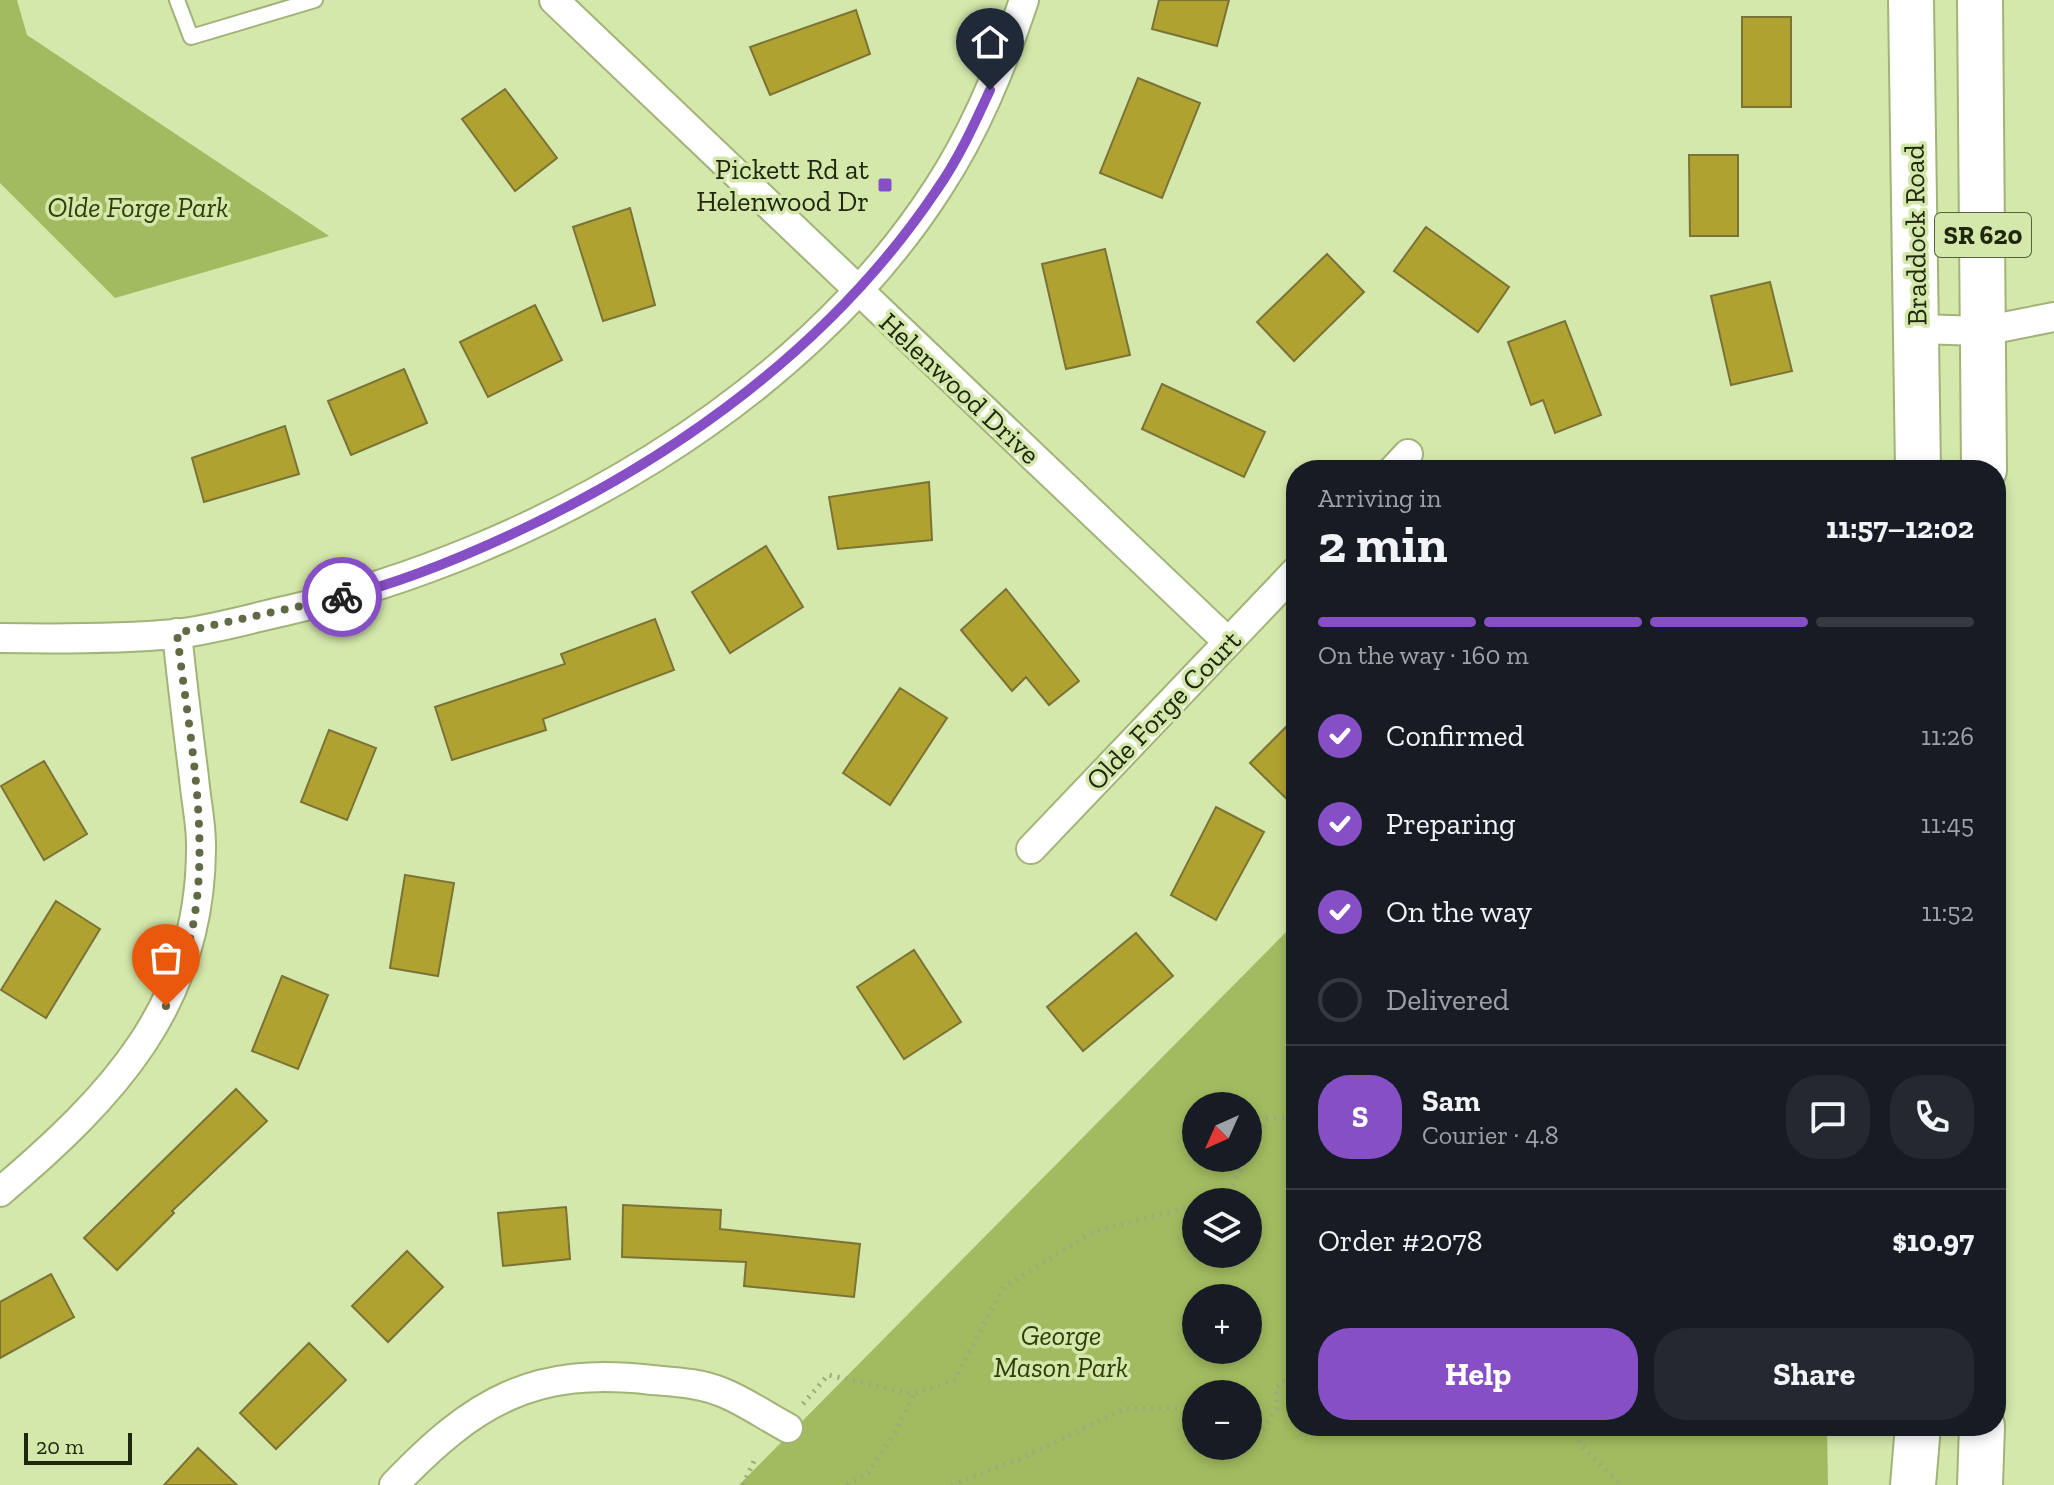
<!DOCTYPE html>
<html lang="en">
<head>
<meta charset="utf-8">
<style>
	:root { --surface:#171b24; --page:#242831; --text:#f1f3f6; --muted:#9ea1a6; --line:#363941; --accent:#864fc6 }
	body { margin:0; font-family:"Zilla Slab",serif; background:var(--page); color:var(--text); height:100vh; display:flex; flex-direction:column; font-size:30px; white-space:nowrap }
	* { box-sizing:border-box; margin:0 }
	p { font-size:26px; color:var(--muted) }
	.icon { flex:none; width:44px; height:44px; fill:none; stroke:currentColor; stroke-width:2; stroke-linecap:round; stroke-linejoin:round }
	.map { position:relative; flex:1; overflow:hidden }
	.panel { position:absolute; left:1286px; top:460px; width:720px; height:976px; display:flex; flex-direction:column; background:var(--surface); border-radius:32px; box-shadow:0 4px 12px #0003 }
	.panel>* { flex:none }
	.needle { width:52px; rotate:225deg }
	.tools { position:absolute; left:1182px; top:1092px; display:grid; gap:16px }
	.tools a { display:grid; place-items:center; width:80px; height:80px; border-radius:50%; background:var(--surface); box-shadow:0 4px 12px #0003; font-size:40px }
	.scale { position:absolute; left:24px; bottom:20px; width:108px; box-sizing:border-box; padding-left:8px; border:4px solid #21270f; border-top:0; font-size:22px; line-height:28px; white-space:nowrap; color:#21270f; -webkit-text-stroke:6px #d5e8ab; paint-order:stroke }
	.pin { position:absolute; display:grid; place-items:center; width:68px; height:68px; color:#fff; margin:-82px -34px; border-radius:50% 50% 50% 0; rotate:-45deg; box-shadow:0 0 8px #0007 }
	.pin .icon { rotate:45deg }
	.courier { position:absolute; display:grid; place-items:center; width:80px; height:80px; margin:-40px; border:6px solid #864fc6; border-radius:50%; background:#fff; color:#222; box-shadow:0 2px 10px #0007 }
	.overview em { font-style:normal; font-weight:700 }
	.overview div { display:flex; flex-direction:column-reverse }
	.overview { display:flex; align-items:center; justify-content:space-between; height:136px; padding:0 32px }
	h1 { font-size:52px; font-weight:700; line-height:60px }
	.bar { display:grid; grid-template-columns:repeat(4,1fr); gap:12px 8px; align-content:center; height:96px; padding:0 32px }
	.bar i { height:10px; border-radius:6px; background:var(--line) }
	.bar .active { background:var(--accent) }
	.bar p { grid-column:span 4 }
	.line { display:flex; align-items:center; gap:20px; padding:0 32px; border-top:2px solid var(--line) }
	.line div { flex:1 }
	.round { display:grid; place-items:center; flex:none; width:84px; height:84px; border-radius:32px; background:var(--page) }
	ol { padding:0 32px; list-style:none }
	li { display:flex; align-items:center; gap:24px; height:88px }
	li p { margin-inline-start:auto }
	li .icon { padding:8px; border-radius:50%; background:var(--accent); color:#fff; stroke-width:4 }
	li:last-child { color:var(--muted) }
	li i { width:44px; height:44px; border:4px solid var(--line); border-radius:50% }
	.action { display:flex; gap:16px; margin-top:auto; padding:16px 32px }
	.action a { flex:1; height:92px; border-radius:32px; background:var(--accent); color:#fff; font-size:32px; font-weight:700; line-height:92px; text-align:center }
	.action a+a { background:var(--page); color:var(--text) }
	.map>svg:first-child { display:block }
	.green { fill:#a2bb60; fill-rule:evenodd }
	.building { fill:#b0a231; stroke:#7b7336; stroke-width:2 }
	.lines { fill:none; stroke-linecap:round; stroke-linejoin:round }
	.lane-casing { stroke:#a2b378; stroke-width:18 }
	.street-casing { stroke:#a2b378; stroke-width:32 }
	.primary-casing { stroke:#a2b378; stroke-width:48 }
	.path { stroke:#9cab7a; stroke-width:5; stroke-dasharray:2 6; stroke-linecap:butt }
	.lane { stroke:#fff; stroke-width:14 }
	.street { stroke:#fff; stroke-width:28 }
	.primary { stroke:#fff; stroke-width:44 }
	.done { stroke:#606b46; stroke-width:8; stroke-dasharray:0 14.4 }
	.route { stroke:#864fc6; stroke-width:10 }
	.poi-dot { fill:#864fc6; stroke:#d5e8ab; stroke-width:3 }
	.labels { text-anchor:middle; stroke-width:7; stroke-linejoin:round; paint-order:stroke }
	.shield { fill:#d5e8ab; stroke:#57613e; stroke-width:2 }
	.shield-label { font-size:26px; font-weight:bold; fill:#21270f }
	.poi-label { font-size:28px; fill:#21270f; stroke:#d5e8ab; text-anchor:end }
	.park-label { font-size:28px; font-style:italic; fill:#313d06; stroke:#d5e8ab }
	.street-label { font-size:28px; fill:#21270f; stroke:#d5e8ab }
</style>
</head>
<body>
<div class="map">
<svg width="2054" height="1485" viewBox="0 0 2054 1485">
	<rect width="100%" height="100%" fill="#d5e8ab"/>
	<path class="green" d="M0,0H17L27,35L329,236L115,298L0,183Z
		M1296,922V1426H1827L1828,1485H739ZM1196,1106H1248V1158H1196ZM1196,1202H1248V1254H1196ZM1196,1298H1248V1350H1196ZM1196,1394H1248V1446H1196Z"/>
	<path class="building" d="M1159,0H1229L1217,46L1152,29Z
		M856,10L870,54L770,95L750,47Z
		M1742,17H1791V107H1742Z
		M1138,78L1200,103L1162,198L1100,173Z
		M505,89L557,158L515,191L462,119Z
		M1689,155H1738V236H1690Z
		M630,208L655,305L603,321L573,227Z
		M1426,227L1509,287L1478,332L1394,271Z
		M1105,249L1130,355L1066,369L1042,264Z
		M1327,254L1364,292L1294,361L1257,322Z
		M1770,282L1792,371L1731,385L1711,296Z
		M535,305L562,360L488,397L460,342Z
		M1565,321L1601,415L1555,433L1543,400L1531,405L1508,342Z
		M404,369L427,423L351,455L328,401Z
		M1162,384L1265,432L1244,477L1142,429Z
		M285,426L299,474L204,502L192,458Z
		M929,482L932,540L838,549L829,497Z
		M766,546L803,607L730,653L692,592Z
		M1006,589L1079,681L1049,705L1026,677L1012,691L961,630Z
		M655,619L674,670L543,719L546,730L452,760L435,707L565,664L561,654Z
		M900,688L947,718L890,805L843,773Z
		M1296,717V808L1250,763Z
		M329,730L376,748L347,820L301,802Z
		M44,761L87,834L44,860L1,786Z
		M1216,807L1264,832L1216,920L1171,895Z
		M405,875L454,883L438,976L390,968Z
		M56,901L100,929L46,1018L1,990Z
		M1136,933L1173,976L1083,1051L1047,1007Z
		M914,950L961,1022L904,1059L857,987Z
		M282,976L328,995L298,1069L252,1051Z
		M236,1089L267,1121L172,1211L174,1213L117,1270L84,1238Z
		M623,1205L721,1210L720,1229L860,1244L854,1297L744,1286L746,1262L622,1257Z
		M566,1207L570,1259L503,1266L498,1213Z
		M407,1251L443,1287L388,1342L352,1306Z
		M51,1274L74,1317L0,1358V1302Z
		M309,1343L346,1380L276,1449L240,1413Z
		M198,1448L237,1485H164Z"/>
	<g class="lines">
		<g class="lane-casing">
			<path id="lane" d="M177,0L191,37L315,0"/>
		</g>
		<g class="street-casing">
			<path id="street" d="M554,0L1228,642
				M1917,329L1983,331L2054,317
				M1393,470L1408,454
				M0,638C58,639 118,639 175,634C213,630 252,618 289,610C534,552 799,404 938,188C976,130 1002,66 1024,0
				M1031,849L1296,571
				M0,1192C112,1097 200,1005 201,850C202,826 196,802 194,778C188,730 182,682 177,633
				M394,1485C474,1401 534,1366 652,1380C676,1382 701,1383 724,1393C746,1402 767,1417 788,1428"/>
		</g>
		<g class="primary-casing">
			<path id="primary" d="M1911,0L1918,470
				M1980,0L1984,470
				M1913,1485L1918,1426
				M1980,1485L1982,1426"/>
		</g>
		<path class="path" d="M1248,1155L1267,1119L1296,1116
			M1208,1202L1226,1197L1247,1158
			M803,1404L828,1375L914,1394L954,1380L1004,1287L1093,1232L1196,1205
			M1248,1425L1263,1430L1277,1408L1276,1387L1296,1371
			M1572,1426L1581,1446L1622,1485
			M743,1485L755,1459
			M847,1485L868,1473L893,1436L914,1394
			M951,1485L1019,1459L1124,1409L1196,1407"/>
		<use href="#lane" class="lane"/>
		<use href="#street" class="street"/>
		<use href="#primary" class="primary"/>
	</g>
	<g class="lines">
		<path class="done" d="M166,1006C225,890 191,757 177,633L342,597"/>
		<path class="route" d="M342,597C400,583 458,559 512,534C678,457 833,344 936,191C958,160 974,125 990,90"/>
	</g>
	<rect class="poi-dot" x="877" y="177" width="16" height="16" rx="4"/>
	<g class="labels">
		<rect class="shield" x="1935" y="213" width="96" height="44" rx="6"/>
		<g class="shield-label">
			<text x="1983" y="244">SR 620</text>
		</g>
		<g class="poi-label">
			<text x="869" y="179">Pickett Rd at<tspan x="869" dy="32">Helenwood Dr</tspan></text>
		</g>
		<g class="park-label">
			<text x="138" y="217">Olde Forge Park</text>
			<text x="1061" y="1345">George<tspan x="1061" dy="32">Mason Park</tspan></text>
		</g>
		<g class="street-label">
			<text transform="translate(1915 235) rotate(-91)" y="10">Braddock Road</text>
			<text transform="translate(960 388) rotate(43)" y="10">Helenwood Drive</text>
			<text transform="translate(1163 710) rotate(-46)" y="10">Olde Forge Court</text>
		</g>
	</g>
</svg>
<div class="tools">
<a><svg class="needle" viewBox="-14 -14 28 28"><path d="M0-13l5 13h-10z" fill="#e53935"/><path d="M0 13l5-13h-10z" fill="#9ea1a6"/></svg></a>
<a><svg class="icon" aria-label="layers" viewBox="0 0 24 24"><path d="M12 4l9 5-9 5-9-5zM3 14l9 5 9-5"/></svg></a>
<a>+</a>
<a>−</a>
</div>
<div class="scale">20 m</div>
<div class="pin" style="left:166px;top:1006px;background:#ea580c"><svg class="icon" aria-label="bag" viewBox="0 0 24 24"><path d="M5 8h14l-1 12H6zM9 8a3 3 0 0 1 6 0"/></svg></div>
<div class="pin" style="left:990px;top:90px;background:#1f2937"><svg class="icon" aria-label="home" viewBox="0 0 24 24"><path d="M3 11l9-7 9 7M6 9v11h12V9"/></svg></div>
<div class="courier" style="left:342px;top:597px"><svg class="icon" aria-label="bike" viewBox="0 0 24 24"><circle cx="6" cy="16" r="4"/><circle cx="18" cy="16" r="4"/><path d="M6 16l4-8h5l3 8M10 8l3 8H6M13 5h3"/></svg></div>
<section class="panel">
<div class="overview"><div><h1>2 min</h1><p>Arriving in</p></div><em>11:57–12:02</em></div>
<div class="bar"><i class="active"></i><i class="active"></i><i class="active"></i><i></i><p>On the way · 160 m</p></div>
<ol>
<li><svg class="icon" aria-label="check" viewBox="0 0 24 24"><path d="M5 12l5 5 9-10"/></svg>Confirmed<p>11:26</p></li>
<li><svg class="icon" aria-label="check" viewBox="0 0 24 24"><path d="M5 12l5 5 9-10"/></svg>Preparing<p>11:45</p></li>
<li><svg class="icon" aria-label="check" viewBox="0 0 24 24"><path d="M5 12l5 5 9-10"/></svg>On the way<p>11:52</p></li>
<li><i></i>Delivered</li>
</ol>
<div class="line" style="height:144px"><b class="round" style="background:var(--accent);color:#fff">S</b><div><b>Sam</b><p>Courier · 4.8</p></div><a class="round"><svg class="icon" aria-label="chat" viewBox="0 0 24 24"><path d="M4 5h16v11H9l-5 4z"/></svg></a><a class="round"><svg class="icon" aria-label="phone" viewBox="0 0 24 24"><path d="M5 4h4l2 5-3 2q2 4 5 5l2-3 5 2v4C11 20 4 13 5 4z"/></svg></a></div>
<div class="line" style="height:104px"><div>Order #2078</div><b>$10.97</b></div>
<div class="action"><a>Help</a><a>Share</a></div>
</section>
</div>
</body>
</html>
